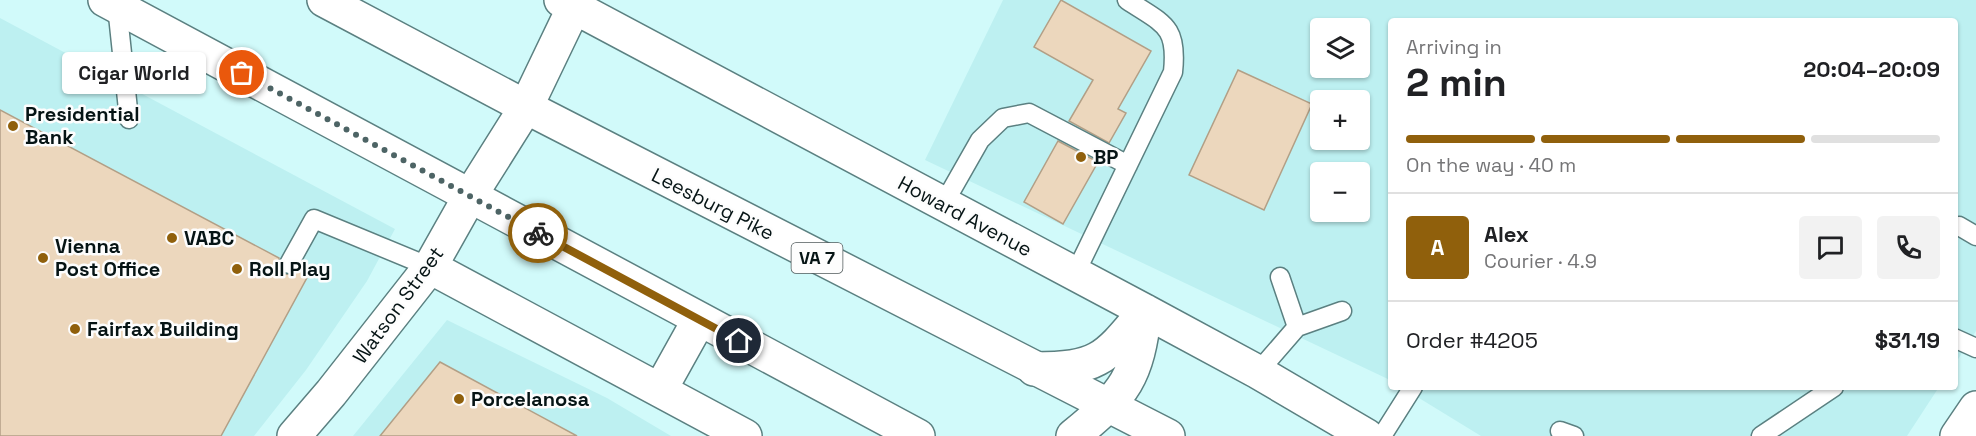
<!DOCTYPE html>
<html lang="en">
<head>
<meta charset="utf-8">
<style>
	:root { --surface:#fff; --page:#f2f2f2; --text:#202124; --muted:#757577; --line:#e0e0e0; --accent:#90600c }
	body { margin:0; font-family:"Space Grotesk",sans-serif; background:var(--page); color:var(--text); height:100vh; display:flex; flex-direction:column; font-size:22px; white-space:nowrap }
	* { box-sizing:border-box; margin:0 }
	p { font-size:20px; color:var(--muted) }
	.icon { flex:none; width:33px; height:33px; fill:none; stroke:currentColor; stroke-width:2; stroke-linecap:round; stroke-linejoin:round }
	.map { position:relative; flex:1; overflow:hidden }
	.drawer { position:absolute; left:1388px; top:18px; width:570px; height:372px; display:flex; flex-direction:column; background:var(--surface); border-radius:6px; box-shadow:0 2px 4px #0004 }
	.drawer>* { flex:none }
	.fabs { position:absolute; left:1310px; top:18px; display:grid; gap:12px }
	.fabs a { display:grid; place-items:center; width:60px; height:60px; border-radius:6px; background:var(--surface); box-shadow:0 2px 4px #0004; font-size:30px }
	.pin { position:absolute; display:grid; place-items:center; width:51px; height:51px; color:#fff; margin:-26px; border:3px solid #fff; border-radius:50%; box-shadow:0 2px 6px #0007 }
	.courier { position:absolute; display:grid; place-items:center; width:60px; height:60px; margin:-30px; border:4px solid #90600c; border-radius:50%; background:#fff; color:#222; box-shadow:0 2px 8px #0007 }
	.bubble { position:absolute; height:42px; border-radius:6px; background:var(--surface); box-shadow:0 2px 4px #0004; font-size:20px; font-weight:600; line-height:42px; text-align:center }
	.summary em { font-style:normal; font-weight:600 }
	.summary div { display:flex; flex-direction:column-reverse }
	.summary { display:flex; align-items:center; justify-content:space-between; height:102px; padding:0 18px }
	h1 { font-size:39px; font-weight:600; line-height:45px }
	.bar { display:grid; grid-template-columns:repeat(4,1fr); gap:9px 6px; align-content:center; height:72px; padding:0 18px }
	.bar i { height:8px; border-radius:4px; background:var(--line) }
	.bar .selected { background:var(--accent) }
	.bar p { grid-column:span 4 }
	.line { display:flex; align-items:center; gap:15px; padding:0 18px; border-top:2px solid var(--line) }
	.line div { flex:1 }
	.round { display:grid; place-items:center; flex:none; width:63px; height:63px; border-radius:6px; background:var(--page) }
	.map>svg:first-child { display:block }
	.built { fill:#bdf0f1; fill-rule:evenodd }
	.building { fill:#ecd7bd; stroke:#b29f86; stroke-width:1.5 }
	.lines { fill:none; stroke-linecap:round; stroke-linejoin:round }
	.service-casing { stroke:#5b8081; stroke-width:21 }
	.minor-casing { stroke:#5b8081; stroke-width:36 }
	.trunk-casing { stroke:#5b8081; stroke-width:36 }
	.service { stroke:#fff; stroke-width:18 }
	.minor { stroke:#fff; stroke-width:33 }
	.trunk { stroke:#fff; stroke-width:33 }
	.done { stroke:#4d6465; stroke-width:6; stroke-dasharray:0 10.8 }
	.route { stroke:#90600c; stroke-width:8 }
	.poi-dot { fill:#90600c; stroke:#fdfdfd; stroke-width:2 }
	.labels { text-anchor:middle; stroke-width:5; stroke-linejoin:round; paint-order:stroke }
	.shield { fill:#fdfdfd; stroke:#505a5b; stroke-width:1.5 }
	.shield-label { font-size:18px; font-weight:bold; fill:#061415 }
	.poi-label { font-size:20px; font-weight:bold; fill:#061415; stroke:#fdfdfd; text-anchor:start }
	.street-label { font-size:20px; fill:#061415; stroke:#fdfdfd }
</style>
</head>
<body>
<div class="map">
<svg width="1976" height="436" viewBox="0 0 1976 436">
	<rect width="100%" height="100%" fill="#d1fafa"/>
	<path class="built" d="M1003,0H1976V331L1955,364L1954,21H1390V380L925,160ZM1320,28H1359V68H1320ZM1320,100H1359V140H1320ZM1320,172H1359V212H1320Z
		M0,18L395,229L367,281L306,370L254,436H0Z
		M447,320L607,398L671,436H353Z
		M1401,387H1939L1907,436H1481Z"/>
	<path class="building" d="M1061,0L1151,51L1118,109L1126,113L1109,143L1069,121L1093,80L1034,47Z
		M1238,70L1312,104L1264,210L1189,175Z
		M0,110L279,258V269L284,274H294L299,269L309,274L221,436H0Z
		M1058,141L1098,162L1063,224L1024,202Z
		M440,362L577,436H380Z"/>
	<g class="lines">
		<g class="service-casing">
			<path id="service" d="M117,6L129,119
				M943,205L980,140L1003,118L1029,113L1128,165
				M1959,226L1976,236
				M289,264L314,219L430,267
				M1075,274L1173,72C1178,25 1163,24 1127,0
				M1280,277L1297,327L1342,311
				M1954,338L1976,348
				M1258,372L1297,327
				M1560,431L1574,436
				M1382,436L1413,387
				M1761,436L1834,387"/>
		</g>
		<g class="minor-casing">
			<path id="minor" d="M561,0L1145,311L1258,372L1367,436
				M430,267L745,436
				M1034,369C1099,369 1105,359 1145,311
				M660,390L699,320
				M294,436L331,393L430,267L470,196L526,107L574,7
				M1073,436C1126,393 1137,378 1145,311
				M1957,436L1976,408"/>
		</g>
		<g class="trunk-casing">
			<path id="trunk" d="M105,0L918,436
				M324,0L526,107L1168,436"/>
		</g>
		<use href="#service" class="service"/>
		<use href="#minor" class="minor"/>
		<use href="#trunk" class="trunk"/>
	</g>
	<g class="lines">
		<path class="done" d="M242,73L538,233"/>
		<path class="route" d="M538,233L739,341"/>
	</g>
	<g class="poi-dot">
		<circle cx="13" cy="126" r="6"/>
		<circle cx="1081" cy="157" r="6"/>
		<circle cx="172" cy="238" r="6"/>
		<circle cx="43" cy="258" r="6"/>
		<circle cx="237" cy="269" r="6"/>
		<circle cx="75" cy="329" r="6"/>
		<circle cx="459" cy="399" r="6"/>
	</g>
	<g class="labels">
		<rect class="shield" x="791.5" y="243" width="51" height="30" rx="4.5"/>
		<g class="shield-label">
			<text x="817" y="264">VA 7</text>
		</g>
		<g class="poi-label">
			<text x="25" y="121">Presidential<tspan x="25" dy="23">Bank</tspan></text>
			<text x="1093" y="164">BP</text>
			<text x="184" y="245">VABC</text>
			<text x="55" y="253">Vienna<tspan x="55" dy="23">Post Office</tspan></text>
			<text x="249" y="276">Roll Play</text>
			<text x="87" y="336">Fairfax Building</text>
			<text x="471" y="406">Porcelanosa</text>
		</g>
		<g class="street-label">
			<text transform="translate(713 204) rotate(27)" y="7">Leesburg Pike</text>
			<text transform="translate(965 216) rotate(28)" y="7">Howard Avenue</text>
			<text transform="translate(398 305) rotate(-54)" y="7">Watson Street</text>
		</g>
	</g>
</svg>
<div class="fabs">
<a><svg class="icon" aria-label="layers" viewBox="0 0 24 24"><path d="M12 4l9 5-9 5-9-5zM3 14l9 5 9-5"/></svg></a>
<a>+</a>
<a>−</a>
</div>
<div class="pin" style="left:242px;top:73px;background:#ea580c"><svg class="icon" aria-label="bag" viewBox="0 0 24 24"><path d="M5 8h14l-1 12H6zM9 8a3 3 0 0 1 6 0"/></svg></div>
<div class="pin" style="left:739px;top:341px;background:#1f2937"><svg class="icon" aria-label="home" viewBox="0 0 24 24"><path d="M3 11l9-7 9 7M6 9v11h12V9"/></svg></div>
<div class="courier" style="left:538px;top:233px"><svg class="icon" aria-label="bike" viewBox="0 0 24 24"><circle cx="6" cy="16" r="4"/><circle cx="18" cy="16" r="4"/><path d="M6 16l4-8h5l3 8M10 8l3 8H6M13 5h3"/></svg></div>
<div class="bubble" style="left:62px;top:52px;width:144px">Cigar World</div>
<section class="drawer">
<div class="summary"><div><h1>2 min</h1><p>Arriving in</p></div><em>20:04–20:09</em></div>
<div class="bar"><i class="selected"></i><i class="selected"></i><i class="selected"></i><i></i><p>On the way · 40 m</p></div>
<div class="line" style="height:108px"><b class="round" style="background:var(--accent);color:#fff">A</b><div><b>Alex</b><p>Courier · 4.9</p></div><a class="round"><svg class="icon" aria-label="chat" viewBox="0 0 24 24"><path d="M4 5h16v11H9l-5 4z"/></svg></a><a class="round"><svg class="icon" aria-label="phone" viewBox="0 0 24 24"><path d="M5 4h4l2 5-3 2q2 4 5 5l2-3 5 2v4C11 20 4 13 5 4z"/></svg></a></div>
<div class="line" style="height:78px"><div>Order #4205</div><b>$31.19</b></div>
</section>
</div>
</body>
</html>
